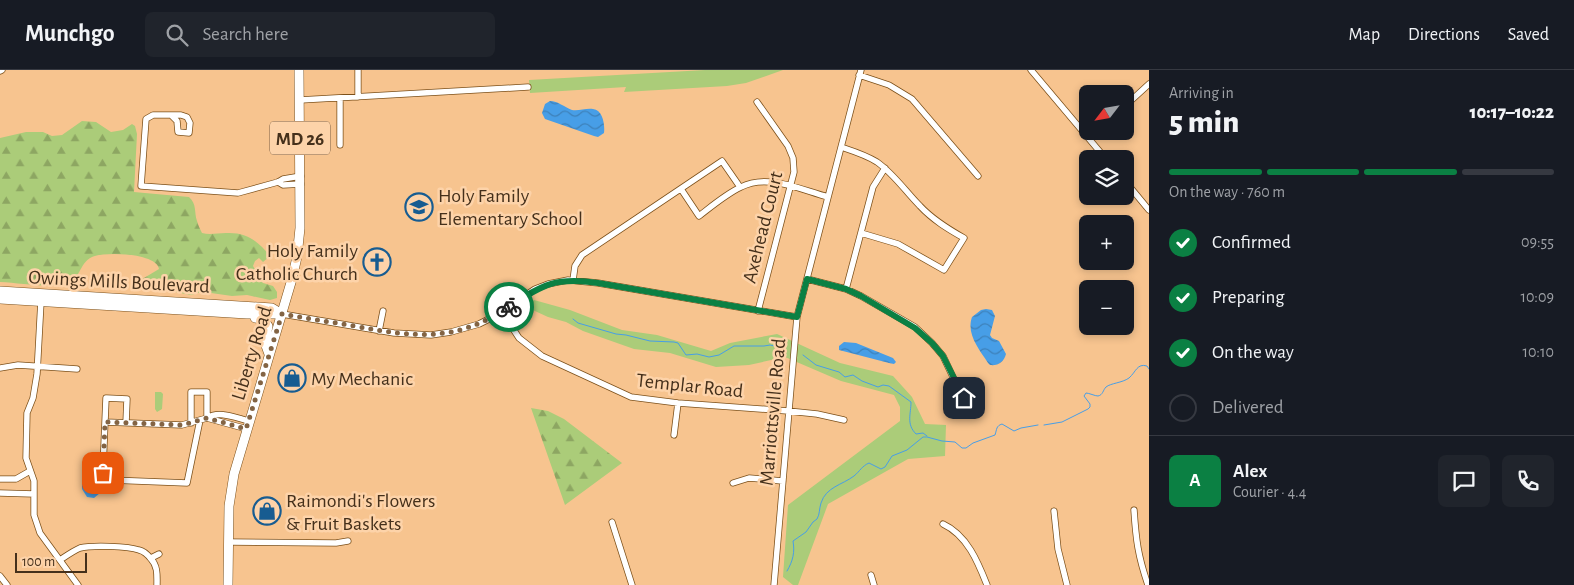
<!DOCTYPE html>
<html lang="en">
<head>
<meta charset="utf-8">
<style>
	:root { --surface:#171b24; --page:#20242c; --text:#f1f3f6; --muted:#9ea1a6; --line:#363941; --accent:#0b8043 }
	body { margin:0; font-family:"Alegreya Sans",sans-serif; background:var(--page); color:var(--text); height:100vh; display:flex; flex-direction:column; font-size:19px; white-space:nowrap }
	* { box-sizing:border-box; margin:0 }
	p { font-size:16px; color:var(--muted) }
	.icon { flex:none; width:28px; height:28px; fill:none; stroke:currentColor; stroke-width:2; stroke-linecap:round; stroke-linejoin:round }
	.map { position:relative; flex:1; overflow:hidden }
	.panel { display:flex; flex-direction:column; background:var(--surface); width:425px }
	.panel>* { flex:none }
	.needle { width:32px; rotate:239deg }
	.fabs { position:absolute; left:1079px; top:15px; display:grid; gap:10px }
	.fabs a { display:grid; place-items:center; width:55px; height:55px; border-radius:8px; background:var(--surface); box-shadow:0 2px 8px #0003; font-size:25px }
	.scale { position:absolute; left:15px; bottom:12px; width:72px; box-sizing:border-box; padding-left:5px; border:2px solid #45301b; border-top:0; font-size:14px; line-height:18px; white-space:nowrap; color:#45301b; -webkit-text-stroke:4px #fdd3a9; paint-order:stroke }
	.pin { position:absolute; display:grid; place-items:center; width:42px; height:42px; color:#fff; margin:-21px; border-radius:10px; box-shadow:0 2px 8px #0006 }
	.courier { position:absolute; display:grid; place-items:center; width:50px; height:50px; margin:-25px; border:4px solid #0b8043; border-radius:50%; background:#fff; color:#222; box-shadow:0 1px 6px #0007 }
	.summary em { font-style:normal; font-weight:800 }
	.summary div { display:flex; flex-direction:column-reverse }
	.summary { display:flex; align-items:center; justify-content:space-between; height:85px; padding:0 20px }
	h1 { font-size:32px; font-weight:800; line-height:38px }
	.bar { display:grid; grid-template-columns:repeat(4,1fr); gap:8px 5px; align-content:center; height:60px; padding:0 20px }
	.bar i { height:6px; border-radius:4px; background:var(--line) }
	.bar .on { background:var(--accent) }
	.bar p { grid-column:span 4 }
	.line { display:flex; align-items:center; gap:12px; padding:0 20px; border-top:1px solid var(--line) }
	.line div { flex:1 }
	.round { display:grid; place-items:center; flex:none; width:52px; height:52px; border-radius:8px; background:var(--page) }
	ol { padding:0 20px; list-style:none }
	li { display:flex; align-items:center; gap:15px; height:55px }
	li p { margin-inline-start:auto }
	li .icon { padding:5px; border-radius:50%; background:var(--accent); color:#fff; stroke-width:4 }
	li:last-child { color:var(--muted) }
	li i { width:28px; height:28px; border:2px solid var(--line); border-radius:50% }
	header { display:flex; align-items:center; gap:30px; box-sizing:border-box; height:70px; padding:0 25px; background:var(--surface); border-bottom:1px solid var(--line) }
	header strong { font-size:24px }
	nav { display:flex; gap:28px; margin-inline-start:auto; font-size:18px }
	.search { width:350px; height:45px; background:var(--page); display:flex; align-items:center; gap:12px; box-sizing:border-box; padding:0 18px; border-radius:8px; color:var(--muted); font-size:19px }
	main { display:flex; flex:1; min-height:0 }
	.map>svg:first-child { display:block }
	.green { fill:#abcc79 }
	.forest { fill:url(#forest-firs) }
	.water { fill:url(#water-waves) }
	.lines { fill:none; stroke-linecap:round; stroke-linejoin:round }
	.stream { stroke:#479ee7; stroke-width:1 }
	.minor-casing { stroke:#7c501a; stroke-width:7 }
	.primary-casing { stroke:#7c501a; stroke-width:10 }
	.minor { stroke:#fff; stroke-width:5.5 }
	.primary { stroke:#fff; stroke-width:9 }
	.done { stroke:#836444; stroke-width:5; stroke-dasharray:0 9 }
	.route { stroke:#0b8043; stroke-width:6 }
	.labels { text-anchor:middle; stroke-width:5; stroke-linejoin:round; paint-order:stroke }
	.shield { fill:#fdd3a9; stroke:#7c6146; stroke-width:1 }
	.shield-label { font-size:19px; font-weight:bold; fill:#45301b }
	.poi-label { font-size:20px; fill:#45301b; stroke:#fdd3a9; text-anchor:start }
	.street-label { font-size:20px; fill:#45301b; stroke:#fdd3a9 }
</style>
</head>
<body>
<header>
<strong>Munchgo</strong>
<div class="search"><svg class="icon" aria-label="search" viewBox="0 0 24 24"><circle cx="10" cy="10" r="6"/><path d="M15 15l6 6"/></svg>Search here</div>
<nav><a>Map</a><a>Directions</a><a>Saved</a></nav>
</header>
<main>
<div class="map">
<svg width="1149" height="515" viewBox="0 0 1149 515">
	<defs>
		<pattern id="forest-firs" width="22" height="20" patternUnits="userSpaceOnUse" patternTransform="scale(1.25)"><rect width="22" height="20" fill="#abcc79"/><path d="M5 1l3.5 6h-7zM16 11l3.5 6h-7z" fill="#8da662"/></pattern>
		<pattern id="water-waves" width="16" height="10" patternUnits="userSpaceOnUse" patternTransform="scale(1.25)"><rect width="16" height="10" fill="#479ee7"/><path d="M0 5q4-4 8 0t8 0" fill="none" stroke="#3d81ba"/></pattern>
	</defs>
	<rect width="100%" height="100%" fill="#f7c48f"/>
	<path class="green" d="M705,0H783L746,13L727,16L624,22L626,17L530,23L529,10Z
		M534,230L570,240L622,260L657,265L711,281L730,273L777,264L840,293L893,306L912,327L925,354L946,355L945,386L908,389L828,434L798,515H793L783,507L788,435L900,351V337L894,325L841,311L785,287L749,295L716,297L670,283L634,279L583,261L566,252L548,247L524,236Z
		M155,322H161L163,324L162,339L157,342L155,339Z"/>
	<path class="forest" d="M82,51L96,52L111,62L123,60L132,54L135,56L137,64L134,122L189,127C197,134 194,142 197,151C198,155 200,159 202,163C210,165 217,163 226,163C246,162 257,170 270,186L263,192L259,188L255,191L253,196L263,213L273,216L277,222V228L270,230L247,225L232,226L211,223H198L191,225L165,220H147L139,216V211L159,199C157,183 104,181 92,187C79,193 80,211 66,214C47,218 20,213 0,212V68L26,62H43L52,66L62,65Z
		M531,338L548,341L564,349L622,393L565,435Z"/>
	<path class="water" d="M550,31C558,31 564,37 572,40C579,41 586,38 593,39C603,40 605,55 604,63L598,67L594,66L545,49L542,43L545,34Z
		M986,239L992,240L995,246L990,265L992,268L999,271L1006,284C1004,292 998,296 990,295L988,293C979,279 966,264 972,247L981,240Z
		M844,272L856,273L893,288L896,292L894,294L889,293L839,280V276Z
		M84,411H93L100,420V423L94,428L87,427L82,419V414Z"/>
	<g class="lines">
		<path class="stream" d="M573,249L578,253L616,264L626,265L650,271L674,272L678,273L686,285L697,284L709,287L719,285L734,276H764L770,275L784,278
			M803,285L816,295L839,302L845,307L853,305L862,311L878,317L883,315L889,316L911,332C911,344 906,354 916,364L923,363L927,366
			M1044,355L1062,352L1088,339L1090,337V334L1084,326L1086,323C1089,323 1095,326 1098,326C1103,325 1103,320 1106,317C1111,313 1122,313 1129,308C1136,302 1137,293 1147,296L1149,299
			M787,501C793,491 795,482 793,471L806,462L813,452L817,449C820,444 819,439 821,433C826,417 842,415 854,406C860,401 862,396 869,393L881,399L885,397L892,386L907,380L923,367H927L942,371L955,372L962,378H966L973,373L995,365C997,359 996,356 1002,354L1014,361L1021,358L1038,355"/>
		<g class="minor-casing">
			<path id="minor" d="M358,0V27
				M1031,0L1106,89
				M0,1L2,0
				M859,5L889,15L912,29L978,106
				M340,28V75
				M300,30L528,17
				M757,32L788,76L793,88L794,102L758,241
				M1125,36L1149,14
				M171,45H181L187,47L190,53L189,63L178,62L177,51L171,45H153L146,49L141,116L238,123L278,112L283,109L301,106
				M1089,68L1097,61
				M841,77C853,81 866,85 877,92C894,104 906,122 920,136C933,150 948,159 964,168L944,200L898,174L861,163
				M1125,111L1149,140
				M278,112L283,115L301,114
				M681,119L699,146C712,136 726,124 741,117C768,103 801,120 828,127
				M807,209L846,219L861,226L915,257L932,273L943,286L963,328
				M573,210L575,196L582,185L722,91L740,117
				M846,219L873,117L885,98
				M41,231L37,304L33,328L27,343L26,388L34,411V445L40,463L78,515
				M502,242L519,268L542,286L631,327L678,333L788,341L817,344L844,350
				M282,244L394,263L431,265L451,262L479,254L495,246L535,219L548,214L568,210L598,213L797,247
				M379,261L383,241
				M0,298L18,295L77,299
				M105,352L182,355L207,348V322H191V353
				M126,353L127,329L106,328L103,399L104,406L110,410L187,413L200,350
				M247,359L207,348C219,340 236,348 249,351
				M674,365L678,333
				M0,409H16L30,401
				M733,413L749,408L783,411
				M0,423L34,424
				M1134,440C1136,470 1138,486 1148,515
				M1054,441L1058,479L1067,515
				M612,452L632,515
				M943,454C967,465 978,492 987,515
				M228,472L336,473L348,471
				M151,488L159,484
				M60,490C66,486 73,481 80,478C91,475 128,476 139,480C144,481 148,485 151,489C158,496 157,506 157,515
				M871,505L874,515
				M0,506L7,515
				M774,515L797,247L861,0"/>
		</g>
		<g class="primary-casing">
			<path id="primary" d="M0,221L272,238L282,244
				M0,229L247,244H282
				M255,248L263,249L268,256L265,273L269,284
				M228,515L229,436L234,404L292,209L297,187L300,158L299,0"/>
		</g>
		<use href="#minor" class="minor"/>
		<use href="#primary" class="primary"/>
	</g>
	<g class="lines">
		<path class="done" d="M103,403L105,352L182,355L207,348L246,359L282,244C306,248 330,252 354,256C414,267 455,273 509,237"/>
		<path class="route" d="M509,237C543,214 556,207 598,213L797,247L807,209L846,219L861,226L915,258L932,273L943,286L964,328"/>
	</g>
	<defs>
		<g id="school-ring" transform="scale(1.4375)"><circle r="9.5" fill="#fdd3a9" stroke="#175c91" stroke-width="1.5"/><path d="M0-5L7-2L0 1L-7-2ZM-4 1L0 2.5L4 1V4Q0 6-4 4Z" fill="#175c91"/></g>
		<g id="church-ring" transform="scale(1.4375)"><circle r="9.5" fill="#fdd3a9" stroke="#175c91" stroke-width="1.5"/><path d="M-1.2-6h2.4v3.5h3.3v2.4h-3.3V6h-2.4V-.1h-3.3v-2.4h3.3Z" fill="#175c91"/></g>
		<g id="shop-ring" transform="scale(1.4375)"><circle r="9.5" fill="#fdd3a9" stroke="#175c91" stroke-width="1.5"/><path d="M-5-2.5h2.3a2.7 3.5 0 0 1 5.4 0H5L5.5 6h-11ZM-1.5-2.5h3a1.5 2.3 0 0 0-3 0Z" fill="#175c91"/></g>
	</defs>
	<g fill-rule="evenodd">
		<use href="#school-ring" x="419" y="137"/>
		<use href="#church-ring" x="377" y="192"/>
		<use href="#shop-ring" x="292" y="308"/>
		<use href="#shop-ring" x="267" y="441"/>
	</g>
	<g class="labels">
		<rect class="shield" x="270" y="51.5" width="60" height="33" rx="4"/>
		<g class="shield-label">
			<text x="300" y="75">MD 26</text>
		</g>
		<g class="poi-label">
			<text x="438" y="132">Holy Family<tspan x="438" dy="23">Elementary School</tspan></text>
			<text x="358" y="187" text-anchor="end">Holy Family<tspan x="358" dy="23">Catholic Church</tspan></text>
			<text x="311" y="315">My Mechanic</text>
			<text x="286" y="437">Raimondi's Flowers<tspan x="286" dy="23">&amp; Fruit Baskets</tspan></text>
		</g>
		<g class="street-label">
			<text transform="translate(762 157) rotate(-76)" y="7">Axehead Court</text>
			<text transform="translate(119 211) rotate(3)" y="7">Owings Mills Boulevard</text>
			<text transform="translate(251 283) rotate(-73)" y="7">Liberty Road</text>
			<text transform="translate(690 315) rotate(6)" y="7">Templar Road</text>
			<text transform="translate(772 342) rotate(-85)" y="7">Marriottsville Road</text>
		</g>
	</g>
</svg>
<div class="fabs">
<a><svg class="needle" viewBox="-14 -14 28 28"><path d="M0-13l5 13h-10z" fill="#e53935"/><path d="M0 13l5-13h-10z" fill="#9ea1a6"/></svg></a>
<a><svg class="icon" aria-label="layers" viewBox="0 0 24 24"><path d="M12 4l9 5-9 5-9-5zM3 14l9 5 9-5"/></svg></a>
<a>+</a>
<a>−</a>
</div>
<div class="scale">100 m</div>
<div class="pin" style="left:103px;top:403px;background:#ea580c"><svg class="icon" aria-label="bag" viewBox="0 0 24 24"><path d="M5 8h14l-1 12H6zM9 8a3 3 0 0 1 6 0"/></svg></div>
<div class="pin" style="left:964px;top:328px;background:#1f2937"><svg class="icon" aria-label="home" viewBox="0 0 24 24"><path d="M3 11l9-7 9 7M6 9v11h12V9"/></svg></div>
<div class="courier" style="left:509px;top:237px"><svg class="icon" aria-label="bike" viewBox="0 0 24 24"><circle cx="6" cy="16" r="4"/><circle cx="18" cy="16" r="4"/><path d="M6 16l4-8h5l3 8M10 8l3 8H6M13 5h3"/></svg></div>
</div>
<section class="panel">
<div class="summary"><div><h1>5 min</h1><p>Arriving in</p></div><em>10:17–10:22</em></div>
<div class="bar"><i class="on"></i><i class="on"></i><i class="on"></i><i></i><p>On the way · 760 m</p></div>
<ol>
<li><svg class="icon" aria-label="check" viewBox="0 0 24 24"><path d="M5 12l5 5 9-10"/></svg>Confirmed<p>09:55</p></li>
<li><svg class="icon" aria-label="check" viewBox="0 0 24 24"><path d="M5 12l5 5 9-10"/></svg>Preparing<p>10:09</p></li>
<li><svg class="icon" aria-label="check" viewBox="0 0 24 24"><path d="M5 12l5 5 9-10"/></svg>On the way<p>10:10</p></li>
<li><i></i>Delivered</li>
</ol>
<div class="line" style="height:90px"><b class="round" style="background:var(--accent);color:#fff">A</b><div><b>Alex</b><p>Courier · 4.4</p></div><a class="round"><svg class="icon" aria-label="chat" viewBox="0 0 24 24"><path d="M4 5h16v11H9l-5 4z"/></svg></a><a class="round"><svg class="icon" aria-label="phone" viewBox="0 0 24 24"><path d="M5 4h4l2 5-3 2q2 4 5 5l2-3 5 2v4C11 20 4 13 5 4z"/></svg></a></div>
</section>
</main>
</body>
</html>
